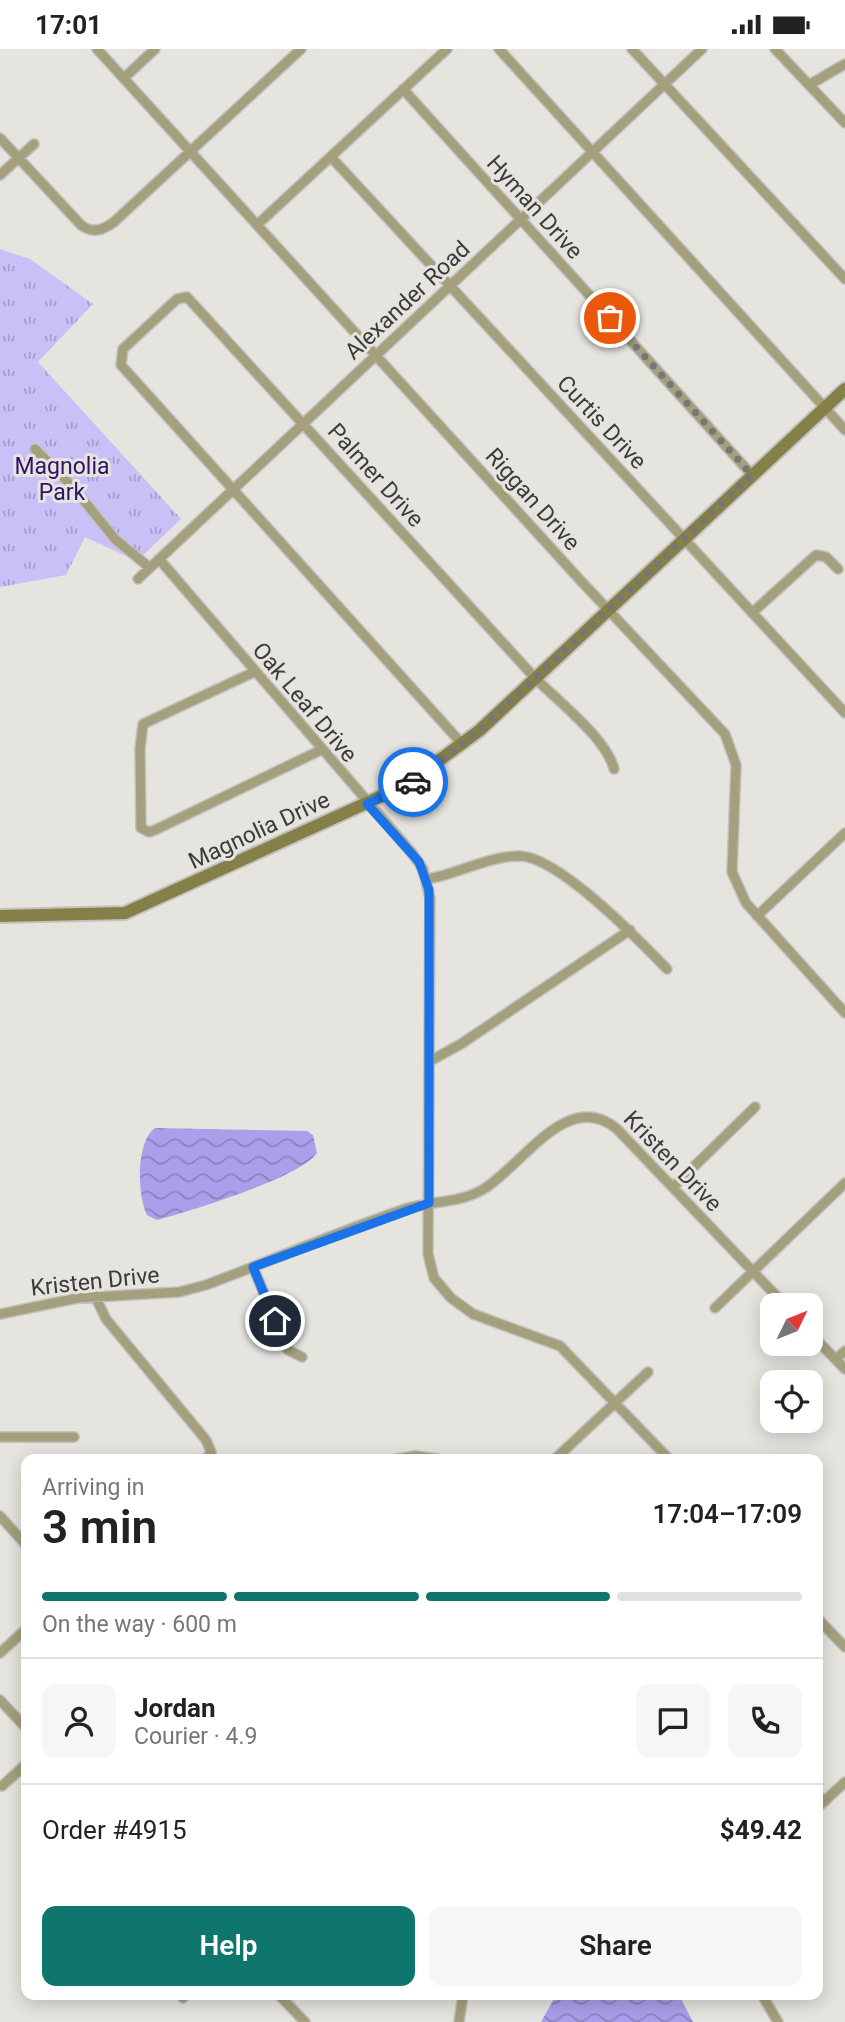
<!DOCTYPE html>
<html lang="en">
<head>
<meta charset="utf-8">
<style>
	:root { --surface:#fff; --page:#f6f6f6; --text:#222; --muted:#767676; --line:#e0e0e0; --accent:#0f766e }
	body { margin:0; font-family:Roboto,sans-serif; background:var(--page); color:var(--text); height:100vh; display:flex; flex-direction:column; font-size:26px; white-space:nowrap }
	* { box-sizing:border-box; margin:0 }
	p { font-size:23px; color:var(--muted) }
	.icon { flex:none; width:38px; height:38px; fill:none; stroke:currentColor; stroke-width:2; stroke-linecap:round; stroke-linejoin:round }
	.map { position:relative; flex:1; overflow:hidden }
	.side { position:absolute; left:21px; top:1405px; width:802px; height:546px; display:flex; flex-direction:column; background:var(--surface); border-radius:14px; box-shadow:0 4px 18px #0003 }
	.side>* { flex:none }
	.needle { width:46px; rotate:47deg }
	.buttons { position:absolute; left:760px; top:1244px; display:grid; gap:14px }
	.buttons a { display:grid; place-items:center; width:63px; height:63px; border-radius:14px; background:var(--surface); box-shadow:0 4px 18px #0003; font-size:35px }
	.pin { position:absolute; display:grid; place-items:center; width:60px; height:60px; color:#fff; margin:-30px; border:4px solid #fff; border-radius:50%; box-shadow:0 2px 7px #0007 }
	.courier { position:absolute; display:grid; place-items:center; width:70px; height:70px; margin:-35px; border:5px solid #1a73e8; border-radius:50%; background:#fff; color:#222; box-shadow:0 2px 9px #0007 }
	.summary em { font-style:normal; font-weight:600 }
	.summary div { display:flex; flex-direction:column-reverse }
	.summary { display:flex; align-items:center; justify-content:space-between; height:119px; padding:0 21px }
	h1 { font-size:46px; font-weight:600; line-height:52px }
	.bar { display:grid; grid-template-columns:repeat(4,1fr); gap:10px 7px; align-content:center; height:84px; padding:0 21px }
	.bar i { height:9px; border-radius:5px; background:var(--line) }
	.bar .active { background:var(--accent) }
	.bar p { grid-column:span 4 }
	.line { display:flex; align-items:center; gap:18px; padding:0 21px; border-top:2px solid var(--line) }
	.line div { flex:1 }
	.round { display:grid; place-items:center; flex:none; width:74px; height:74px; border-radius:14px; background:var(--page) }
	.action { display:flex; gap:14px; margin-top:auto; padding:14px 21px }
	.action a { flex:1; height:80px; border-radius:14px; background:var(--accent); color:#fff; font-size:28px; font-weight:600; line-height:80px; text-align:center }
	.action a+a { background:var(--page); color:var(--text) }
	.status { display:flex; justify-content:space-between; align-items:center; height:49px; padding:0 35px; background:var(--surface); direction:ltr }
	.status svg { height:19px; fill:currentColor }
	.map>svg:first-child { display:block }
	.grass { fill:url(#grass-tufts) }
	.water { fill:url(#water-waves) }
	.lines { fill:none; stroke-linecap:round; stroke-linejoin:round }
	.street-casing { stroke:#c3c2be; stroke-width:12 }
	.secondary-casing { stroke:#c3c2be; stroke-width:16 }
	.street { stroke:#a4a07d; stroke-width:9 }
	.secondary { stroke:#857f48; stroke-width:12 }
	.done { stroke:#777674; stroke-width:7; stroke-dasharray:0 12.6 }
	.route { stroke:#1a73e8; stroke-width:9 }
	.labels { text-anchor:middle; stroke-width:6; stroke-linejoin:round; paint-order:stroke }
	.street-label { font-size:23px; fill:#3c3b3a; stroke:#e5e4df }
	.park-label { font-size:23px; fill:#32126b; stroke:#e5e4df }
</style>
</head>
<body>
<div class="status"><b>17:01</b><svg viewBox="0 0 49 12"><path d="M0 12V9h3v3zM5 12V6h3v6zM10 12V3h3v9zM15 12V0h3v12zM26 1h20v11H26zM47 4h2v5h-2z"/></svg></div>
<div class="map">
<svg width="845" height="1973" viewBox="0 0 845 1973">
	<defs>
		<pattern id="grass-tufts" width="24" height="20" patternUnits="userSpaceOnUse" patternTransform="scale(1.75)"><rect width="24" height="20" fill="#c9c0f8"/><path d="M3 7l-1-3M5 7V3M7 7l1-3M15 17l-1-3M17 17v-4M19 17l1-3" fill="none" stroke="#a49dca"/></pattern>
		<pattern id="water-waves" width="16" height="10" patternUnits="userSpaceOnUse" patternTransform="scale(1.75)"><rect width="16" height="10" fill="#ac9eea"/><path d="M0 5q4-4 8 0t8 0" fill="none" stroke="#8d82bf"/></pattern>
	</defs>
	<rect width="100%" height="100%" fill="#e5e4df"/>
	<path class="grass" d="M0,200L30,210L93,255L38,313L181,470L137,512L85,488L66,526L0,538Z"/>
	<path class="water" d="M155,1079L307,1082L313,1086L317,1104C300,1129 189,1162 157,1171L147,1166C137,1147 136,1092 155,1079Z
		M556,1946H679L693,1973H541Z"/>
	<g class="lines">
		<g class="street-casing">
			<path id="street" d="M97,0L581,532L725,685L736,716L732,823L746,854L845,964
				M499,0L845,381
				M632,0L845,230
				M775,0L845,74
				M124,29L155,0
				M809,36L845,15
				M403,40L752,426
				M0,89L81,176C93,185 103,181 114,173L301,0
				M331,108L845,664
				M0,126L34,95
				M258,175L447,0
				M35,400L72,437L115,490L150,519
				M159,510L412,804L423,820L430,849L428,1205L434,1229L451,1249L473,1265L560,1297L669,1410
				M138,530L702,0
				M752,564L816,506L826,508L838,520
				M254,623L143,675L140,700L141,779L149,783L155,781L321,701
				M463,696L121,316L123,300L177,250L187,248L535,629C558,652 607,690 614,720
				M427,830C458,825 488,807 520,807C559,808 640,892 667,920
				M757,867L845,784
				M430,1012L461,995L630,881
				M673,1138L755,1058
				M253,1218L288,1301L302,1308
				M95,1247L106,1270L206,1391L211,1403L206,1410
				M715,1259L845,1134
				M0,1265L78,1249L179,1243L206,1236C272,1211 338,1183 405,1160C429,1152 460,1154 482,1141C522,1118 567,1038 617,1080L785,1256
				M810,1284L845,1320
				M836,1310L845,1302
				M0,1388H74
				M397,1410L415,1407L438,1410
				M555,1410L648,1323
				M0,1467L26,1496
				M817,1569L845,1598
				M0,1604L26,1580
				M0,1651L26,1679
				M2,1737L26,1715
				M817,1745L824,1753
				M817,1759L845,1733
				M279,1946L305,1973
				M762,1946L778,1973
				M183,1949L185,1946
				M459,1973L463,1946"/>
		</g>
		<g class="secondary-casing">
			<path id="secondary" d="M0,867L125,864L406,736L480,681L845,340"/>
		</g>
		<use href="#street" class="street"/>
		<use href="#secondary" class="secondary"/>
	</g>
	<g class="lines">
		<path class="done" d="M413,733L480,681L752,426L610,269"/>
		<path class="route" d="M275,1272L253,1218L429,1154V841L419,813L367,755L413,733"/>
	</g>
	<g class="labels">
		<g class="street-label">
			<text transform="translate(535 158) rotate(48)" y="8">Hyman Drive</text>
			<text transform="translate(407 251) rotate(-43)" y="8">Alexander Road</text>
			<text transform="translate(602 373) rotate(47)" y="8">Curtis Drive</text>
			<text transform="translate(376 426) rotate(48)" y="8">Palmer Drive</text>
			<text transform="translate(533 450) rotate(48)" y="8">Riggan Drive</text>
			<text transform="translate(305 653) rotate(50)" y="8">Oak Leaf Drive</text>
			<text transform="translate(259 781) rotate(-25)" y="8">Magnolia Drive</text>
			<text transform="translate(673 1112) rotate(46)" y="8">Kristen Drive</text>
			<text transform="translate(95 1232) rotate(-6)" y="8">Kristen Drive</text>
		</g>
		<g class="park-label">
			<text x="62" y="425">Magnolia<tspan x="62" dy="26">Park</tspan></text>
		</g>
	</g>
</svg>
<div class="buttons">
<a><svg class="needle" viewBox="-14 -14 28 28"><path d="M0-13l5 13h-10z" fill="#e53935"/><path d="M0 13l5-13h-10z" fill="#767676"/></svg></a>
<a><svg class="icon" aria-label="locate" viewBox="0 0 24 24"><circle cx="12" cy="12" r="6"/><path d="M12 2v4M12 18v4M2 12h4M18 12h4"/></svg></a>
</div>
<div class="pin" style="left:610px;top:269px;background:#ea580c"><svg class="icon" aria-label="bag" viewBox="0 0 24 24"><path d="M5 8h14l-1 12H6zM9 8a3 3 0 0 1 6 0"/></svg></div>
<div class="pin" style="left:275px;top:1272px;background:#1f2937"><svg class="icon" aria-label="home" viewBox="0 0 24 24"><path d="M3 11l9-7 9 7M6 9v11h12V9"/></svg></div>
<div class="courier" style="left:413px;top:733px"><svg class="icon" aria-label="car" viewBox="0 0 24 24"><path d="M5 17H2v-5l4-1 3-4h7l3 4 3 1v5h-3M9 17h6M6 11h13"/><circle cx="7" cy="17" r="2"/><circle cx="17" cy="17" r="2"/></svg></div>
<section class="side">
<div class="summary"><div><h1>3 min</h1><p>Arriving in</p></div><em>17:04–17:09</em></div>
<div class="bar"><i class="active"></i><i class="active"></i><i class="active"></i><i></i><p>On the way · 600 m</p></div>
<div class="line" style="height:126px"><a class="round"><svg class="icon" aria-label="person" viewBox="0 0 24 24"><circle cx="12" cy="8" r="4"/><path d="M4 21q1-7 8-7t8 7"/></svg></a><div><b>Jordan</b><p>Courier · 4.9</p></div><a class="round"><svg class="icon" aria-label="chat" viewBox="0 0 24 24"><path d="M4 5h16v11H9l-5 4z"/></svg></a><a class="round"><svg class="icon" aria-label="phone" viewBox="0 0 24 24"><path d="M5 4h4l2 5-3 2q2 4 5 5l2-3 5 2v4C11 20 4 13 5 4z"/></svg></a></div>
<div class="line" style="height:91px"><div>Order #4915</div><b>$49.42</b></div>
<div class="action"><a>Help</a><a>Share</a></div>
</section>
</div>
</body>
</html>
